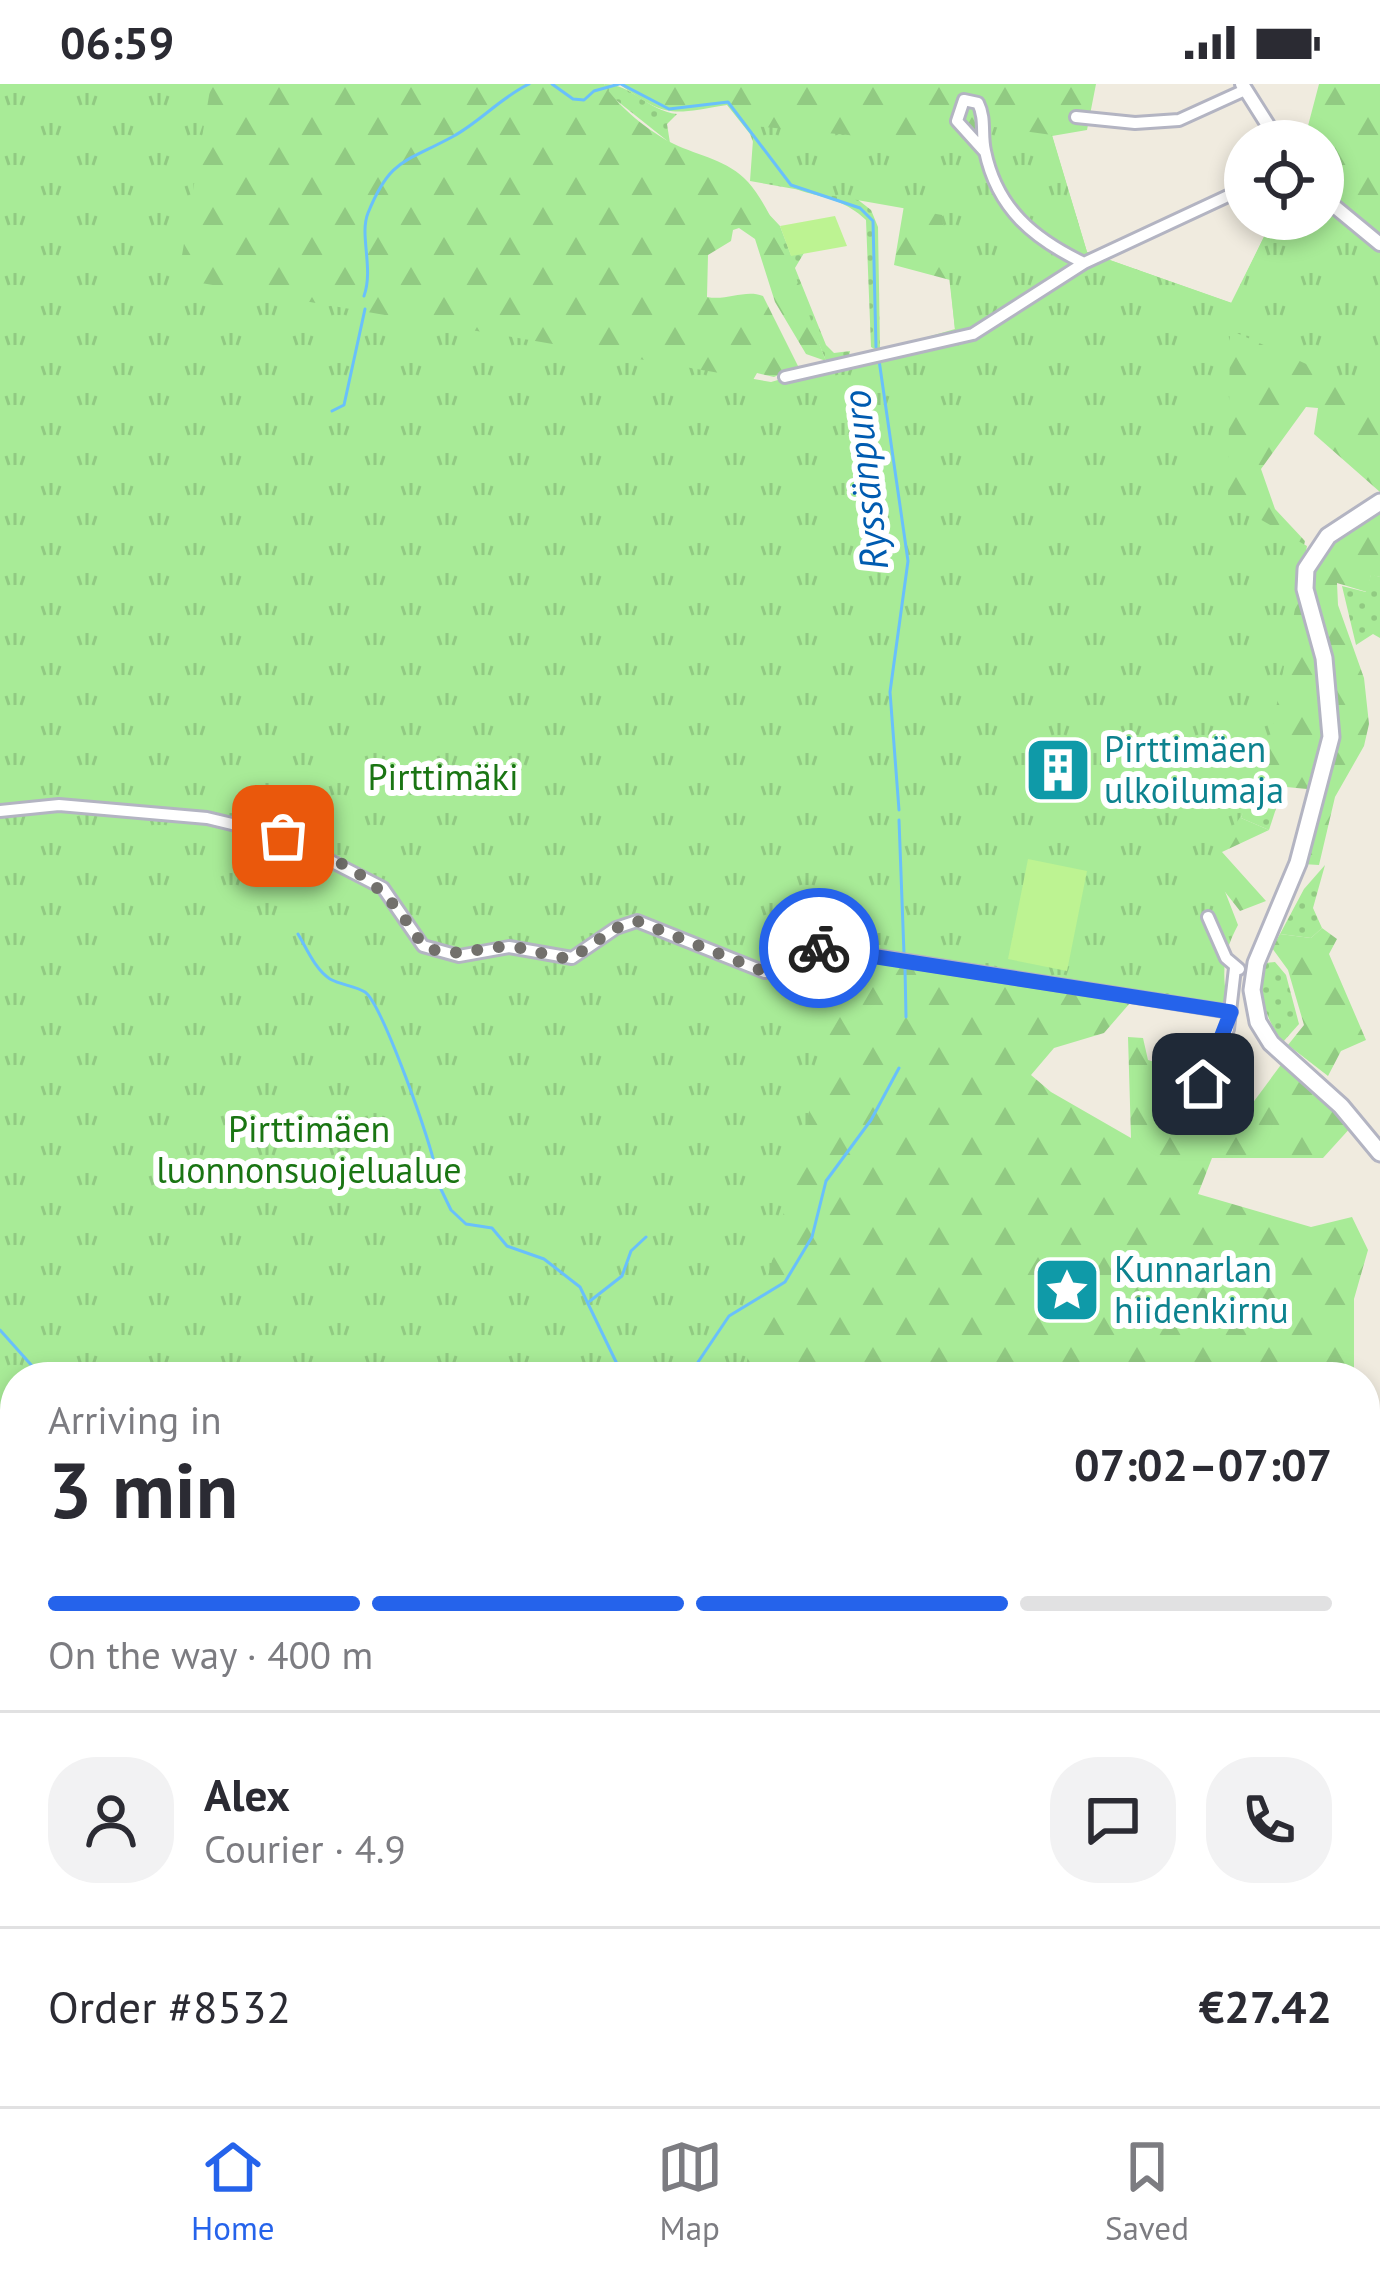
<!DOCTYPE html>
<html lang="en">
<head>
<meta charset="utf-8">
<style>
	:root { --surface:#fff; --page:#f2f2f3; --text:#2b2b33; --muted:#7c7c81; --line:#e1e1e2; --accent:#2563eb }
	body { margin:0; font-family:"PT Sans",sans-serif; background:var(--page); color:var(--text); height:100vh; display:flex; flex-direction:column; font-size:45px; white-space:nowrap }
	* { box-sizing:border-box; margin:0 }
	p { font-size:39px; color:var(--muted) }
	.icon { flex:none; width:66px; height:66px; fill:none; stroke:currentColor; stroke-width:2; stroke-linecap:round; stroke-linejoin:round }
	.map { position:relative; flex:1; overflow:hidden }
	.side { position:absolute; left:0px; top:1278px; width:1380px; height:744px; display:flex; flex-direction:column; background:var(--surface); border-radius:48px 48px 0 0; box-shadow:0 6px 18px #0003 }
	.side>* { flex:none }
	.tools { position:absolute; left:1224px; top:36px; display:grid; gap:24px }
	.tools a { display:grid; place-items:center; width:120px; height:120px; border-radius:50%; background:var(--surface); box-shadow:0 6px 18px #0003; font-size:60px }
	.pin { position:absolute; display:grid; place-items:center; width:102px; height:102px; color:#fff; margin:-51px; border-radius:24px; box-shadow:0 6px 18px #0006 }
	.courier { position:absolute; display:grid; place-items:center; width:120px; height:120px; margin:-60px; border:9px solid #2563eb; border-radius:50%; background:#fff; color:#222; box-shadow:0 3px 15px #0007 }
	.head em { font-style:normal; font-weight:700 }
	.head div { display:flex; flex-direction:column-reverse }
	.head { display:flex; align-items:center; justify-content:space-between; height:204px; padding:0 48px }
	h1 { font-size:78px; font-weight:700; line-height:90px }
	.bar { display:grid; grid-template-columns:repeat(4,1fr); gap:18px 12px; align-content:center; height:144px; padding:0 48px }
	.bar i { height:15px; border-radius:9px; background:var(--line) }
	.bar .on { background:var(--accent) }
	.bar p { grid-column:span 4 }
	.line { display:flex; align-items:center; gap:30px; padding:0 48px; border-top:3px solid var(--line) }
	.line div { flex:1 }
	.round { display:grid; place-items:center; flex:none; width:126px; height:126px; border-radius:48px; background:var(--page) }
	.status { display:flex; justify-content:space-between; align-items:center; height:84px; padding:0 60px; background:var(--surface); direction:ltr }
	.status svg { height:33px; fill:currentColor }
	.tabs { display:flex; justify-content:space-around; align-items:center; height:168px; border-top:3px solid var(--line); background:var(--surface); font-size:33px; color:var(--muted) }
	.tabs a { display:grid; justify-items:center; gap:6px }
	.tabs .on { color:var(--accent) }
	.map>svg:first-child { display:block }
	.grass { fill:url(#grass-dots) }
	.forest { fill:url(#forest-firs) }
	.park { fill:url(#park-tufts) }
	.pitch { fill:#bdf392 }
	.water { fill:#69c0fb }
	.lines { fill:none; stroke-linecap:round; stroke-linejoin:round }
	.stream { stroke:#69c0fb; stroke-width:3 }
	.minor-casing { stroke:#b3b4c2; stroke-width:16 }
	.tertiary-casing { stroke:#b3b4c2; stroke-width:18 }
	.secondary-casing { stroke:#b3b4c2; stroke-width:21 }
	.minor { stroke:#fff; stroke-width:10 }
	.tertiary { stroke:#fff; stroke-width:12 }
	.secondary { stroke:#fff; stroke-width:15 }
	.done { stroke:#72706c; stroke-width:12; stroke-dasharray:0 21.6 }
	.route { stroke:#2563eb; stroke-width:15 }
	.labels { text-anchor:middle; stroke-width:12; stroke-linejoin:round; paint-order:stroke }
	.culture-label { font-size:36px; fill:#0d838f; stroke:#fff; text-anchor:start }
	.park-label { font-size:36px; fill:#1a7513; stroke:#fff }
	.water-label { font-size:39px; font-style:italic; fill:#005bb0; stroke:#fff }
</style>
</head>
<body>
<div class="status"><b>06:59</b><svg viewBox="0 0 49 12"><path d="M0 12V9h3v3zM5 12V6h3v6zM10 12V3h3v9zM15 12V0h3v12zM26 1h20v11H26zM47 4h2v5h-2z"/></svg></div>
<div class="map">
<svg width="1380" height="2022" viewBox="0 0 1380 2022">
	<defs>
		<pattern id="grass-dots" width="8" height="8" patternUnits="userSpaceOnUse" patternTransform="scale(3)"><rect width="8" height="8" fill="#a8eb97"/><path d="M2 2h.1M6 6h.1" fill="none" stroke="#91ca82" stroke-width="1.8" stroke-linecap="round"/></pattern>
		<pattern id="forest-firs" width="22" height="20" patternUnits="userSpaceOnUse" patternTransform="scale(3)"><rect width="22" height="20" fill="#a8eb97"/><path d="M5 1l3.5 6h-7zM16 11l3.5 6h-7z" fill="#91ca82"/></pattern>
		<pattern id="park-tufts" width="24" height="20" patternUnits="userSpaceOnUse" patternTransform="scale(3)"><rect width="24" height="20" fill="#a8eb97"/><path d="M3 7l-1-3M5 7V3M7 7l1-3M15 17l-1-3M17 17v-4M19 17l1-3" fill="none" stroke="#91ca82"/></pattern>
	</defs>
	<rect width="100%" height="100%" fill="#f0ebdf"/>
	<path class="grass" d="M604,0C632,0 648,27 677,30L667,40L670,59L611,12Z
		M767,44L871,126L878,143L880,264L876,266L871,263L866,136C823,94 779,130 750,50Z
		M764,125L780,142L791,171L804,169L795,184L826,261L834,269L850,267L849,273L826,277Z
		M1371,490L1380,493V554L1373,550L1356,561L1342,502L1366,508Z
		M1276,702L1283,703L1269,746L1241,734L1247,715Z
		M1325,781L1313,824L1322,844L1311,854L1280,850L1304,805Z
		M1275,878L1286,891L1299,940L1283,958C1265,934 1256,908 1266,879Z"/>
	<path class="forest" d="M0,0H604C617,22 651,49 674,60C699,72 728,76 748,98C783,138 805,226 826,277L806,270L775,218L755,155L739,144L733,146L731,157L708,171L707,213C727,217 745,205 763,212L798,282L774,293L757,289L742,315L608,676Z
		M619,0H1096L1087,46L1052,52L1087,168L1232,219L1272,136L1380,198V408L1314,350L1318,324L1306,323L1261,385L1275,425L1305,457L1301,474L1325,638L1307,705L1276,702L1247,715L1241,734L1269,746L1222,768L1266,817L1240,827L1218,799L955,246L950,196L894,181L912,74L767,44L750,50L727,21C671,30 668,35 619,0Z
		M1319,0H1380V154L1323,105V57H1304Z
		M1380,422V493L1371,491L1367,508L1337,499L1338,521L1364,594L1369,640L1364,662L1335,713L1319,781L1302,780L1333,661L1309,488L1322,464Z
		M0,731L1130,919L1104,949L1054,964L1031,991L1051,1008L1131,1054L1128,953L1143,954L1148,976L1199,991L1249,1024L1283,978L1352,1042L1323,1074H1212L1198,1110L1311,1143L1352,1133L1368,1166L1354,1215V1293H15V2007H649L648,2022H0Z
		M1322,844L1337,855L1329,870L1366,956L1341,967L1328,992L1288,961L1304,941L1288,886L1272,864L1280,850L1311,854Z
		M1365,1352L1380,1376V1452L1365,1464Z
		M877,2007H1231V2022H869Z
		M1252,2007H1360L1366,2022H1253Z"/>
	<path class="park" d="M0,0H211L178,195L771,298L955,245L942,131L750,97L754,42L973,63L987,42L1052,51L1087,168L1231,219L1273,135H1323V119L1380,164V313L1230,246L1228,417L1307,462L1261,703L1212,774L1238,841C1220,874 1222,897 1231,933L848,871L743,1293H15V2007H566L570,2022H0Z"/>
	<path class="pitch" d="M835,132L847,162L791,172L780,142Z
		M1028,775L1087,787L1067,887L1008,875Z"/>
	<path class="water" d="M1380,1762V2022H1366L1358,2011L1365,2007V1803Z"/>
	<g class="lines">
		<path class="stream" d="M552,0L573,15L584,16L594,7L619,0
			M621,0L669,25L728,18L791,101L860,124L873,137L876,263
			M364,212C374,184 359,151 368,129C390,75 404,79 452,53C480,38 500,14 529,0
			M879,276L908,477L890,608L899,726
			M332,327L344,321L365,225
			M899,736L904,870
			M298,850C307,865 315,885 330,895C341,901 355,902 365,908C382,920 433,1063 436,1088
			M905,884L906,933
			M436,1095L451,1126L466,1140L492,1144L507,1162L544,1175L580,1203L618,1282
			M590,1217L622,1192L631,1167L646,1153
			M0,1246L42,1293
			M622,1287L636,1293
			M688,1293L729,1232L785,1198L812,1153L826,1097L871,1036L899,984
			M0,1580L15,1575
			M628,2022L631,2007"/>
		<g class="minor-casing">
			<path id="minor" d="M1076,33L1135,39L1179,36L1245,6
				M985,68L957,37L964,16L978,19C986,35 981,50 985,67C997,125 1034,155 1084,179
				M785,293L973,250L1084,179L1245,104
				M0,727L59,721L207,734L282,752L383,804L423,862L459,872L509,863L572,874L616,844L637,837L765,888C789,885 803,864 826,864L1231,928
				M1208,833L1226,874L1239,885
				M1185,1040L1228,945L1235,884"/>
		</g>
		<g class="tertiary-casing">
			<path id="tertiary" d="M1242,0L1278,57
				M1323,113L1380,160"/>
		</g>
		<g class="secondary-casing">
			<path id="secondary" d="M1380,418L1328,452L1306,485L1305,505L1324,574L1331,653L1298,779L1256,879L1252,906L1258,938L1271,959L1341,1022L1380,1069
				M1365,1599L1380,1568
				M1235,2022L1236,2007"/>
		</g>
		<use href="#minor" class="minor"/>
		<use href="#tertiary" class="tertiary"/>
		<use href="#secondary" class="secondary"/>
	</g>
	<g class="lines">
		<path class="done" d="M283,752C353,783 382,795 423,862C457,877 479,861 512,863C533,864 551,875 572,874L616,844L637,837L765,888L782,886L819,864"/>
		<path class="route" d="M819,864L1231,928L1203,1000"/>
	</g>
	<defs>
		<g id="building-square" transform="scale(3.45)"><rect x="-9" y="-9" width="18" height="18" rx="4" fill="#0f9aa8" stroke="#fff"/><path d="M-4-6H4V6H1V3H-1V6H-4ZM-2.5-4.3h1.7v1.8h-1.7ZM.8-4.3h1.7v1.8H.8ZM-2.5-1h1.7V.8h-1.7ZM.8-1h1.7V.8H.8Z" fill="#fff"/></g>
		<g id="sight-square" transform="scale(3.45)"><rect x="-9" y="-9" width="18" height="18" rx="4" fill="#0f9aa8" stroke="#fff"/><path d="M0-6L1.8-2.2L6-1.7L2.9 1.2L3.7 5.4L0 3.3L-3.7 5.4L-2.9 1.2L-6-1.7L-1.8-2.2Z" fill="#fff"/></g>
	</defs>
	<g fill-rule="evenodd">
		<use href="#building-square" x="1058" y="686"/>
		<use href="#sight-square" x="1067" y="1206"/>
	</g>
	<g class="labels">
		<g class="culture-label">
			<text x="1104" y="678">Pirttimäen<tspan x="1104" dy="41">ulkoilumaja</tspan></text>
			<text x="1114" y="1198">Kunnarlan<tspan x="1114" dy="41">hiidenkirnu</tspan></text>
		</g>
		<g class="park-label">
			<text x="443" y="706">Pirttimäki</text>
			<text x="309" y="1058">Pirttimäen<tspan x="309" dy="41">luonnonsuojelualue</tspan></text>
		</g>
		<g class="water-label">
			<text transform="translate(865 396) rotate(-96)" y="14">Ryssänpuro</text>
		</g>
	</g>
</svg>
<div class="tools">
<a><svg class="icon" aria-label="locate" viewBox="0 0 24 24"><circle cx="12" cy="12" r="6"/><path d="M12 2v4M12 18v4M2 12h4M18 12h4"/></svg></a>
</div>
<div class="pin" style="left:283px;top:752px;background:#ea580c"><svg class="icon" aria-label="bag" viewBox="0 0 24 24"><path d="M5 8h14l-1 12H6zM9 8a3 3 0 0 1 6 0"/></svg></div>
<div class="pin" style="left:1203px;top:1000px;background:#1f2937"><svg class="icon" aria-label="home" viewBox="0 0 24 24"><path d="M3 11l9-7 9 7M6 9v11h12V9"/></svg></div>
<div class="courier" style="left:819px;top:864px"><svg class="icon" aria-label="bike" viewBox="0 0 24 24"><circle cx="6" cy="16" r="4"/><circle cx="18" cy="16" r="4"/><path d="M6 16l4-8h5l3 8M10 8l3 8H6M13 5h3"/></svg></div>
<section class="side">
<div class="head"><div><h1>3 min</h1><p>Arriving in</p></div><em>07:02–07:07</em></div>
<div class="bar"><i class="on"></i><i class="on"></i><i class="on"></i><i></i><p>On the way · 400 m</p></div>
<div class="line" style="height:216px"><a class="round"><svg class="icon" aria-label="person" viewBox="0 0 24 24"><circle cx="12" cy="8" r="4"/><path d="M4 21q1-7 8-7t8 7"/></svg></a><div><b>Alex</b><p>Courier · 4.9</p></div><a class="round"><svg class="icon" aria-label="chat" viewBox="0 0 24 24"><path d="M4 5h16v11H9l-5 4z"/></svg></a><a class="round"><svg class="icon" aria-label="phone" viewBox="0 0 24 24"><path d="M5 4h4l2 5-3 2q2 4 5 5l2-3 5 2v4C11 20 4 13 5 4z"/></svg></a></div>
<div class="line" style="height:156px"><div>Order #8532</div><b>€27.42</b></div>
</section>
</div>
<nav class="tabs">
<a class="on"><svg class="icon" aria-label="home" viewBox="0 0 24 24"><path d="M3 11l9-7 9 7M6 9v11h12V9"/></svg>Home</a>
<a><svg class="icon" aria-label="map" viewBox="0 0 24 24"><path d="M3 6l6-2 6 2 6-2v14l-6 2-6-2-6 2zM9 4v14M15 6v14"/></svg>Map</a>
<a><svg class="icon" aria-label="saved" viewBox="0 0 24 24"><path d="M7 4h10v16l-5-4-5 4z"/></svg>Saved</a>
</nav>
</body>
</html>
